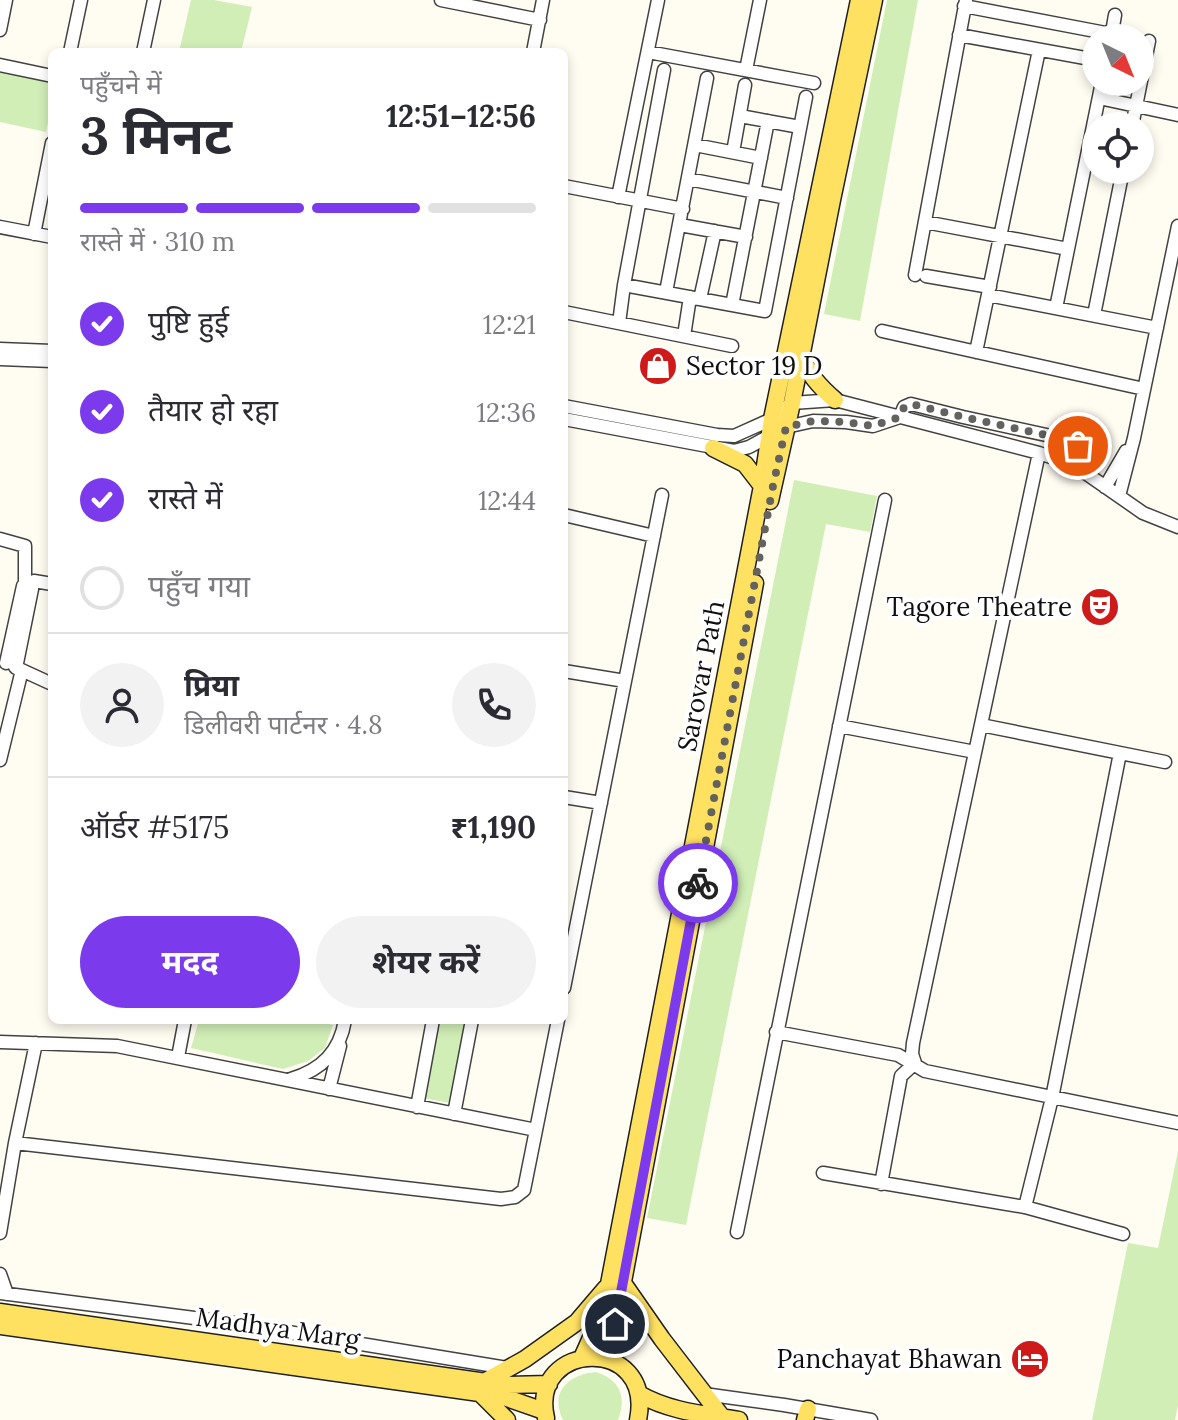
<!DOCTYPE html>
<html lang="hi">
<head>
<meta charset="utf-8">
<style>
	:root { --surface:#fff; --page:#f2f2f3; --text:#2b2b33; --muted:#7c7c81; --line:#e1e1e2; --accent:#7c3aed }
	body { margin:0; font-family:Lora,"Noto Sans Devanagari",serif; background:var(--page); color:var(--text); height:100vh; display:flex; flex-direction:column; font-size:30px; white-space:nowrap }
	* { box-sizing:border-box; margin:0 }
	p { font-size:26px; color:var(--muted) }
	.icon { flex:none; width:44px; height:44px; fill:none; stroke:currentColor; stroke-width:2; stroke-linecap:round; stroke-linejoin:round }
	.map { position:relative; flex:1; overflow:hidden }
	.side { position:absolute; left:48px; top:48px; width:520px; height:976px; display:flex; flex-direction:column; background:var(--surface); border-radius:12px; box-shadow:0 4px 12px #0003 }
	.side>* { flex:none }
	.needle { width:52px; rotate:137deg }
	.buttons { position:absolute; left:1082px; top:24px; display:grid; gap:16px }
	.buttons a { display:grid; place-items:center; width:72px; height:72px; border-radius:50%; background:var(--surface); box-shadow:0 4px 12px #0003; font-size:40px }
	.pin { position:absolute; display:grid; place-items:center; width:68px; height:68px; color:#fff; margin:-34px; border:4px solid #fff; border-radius:50%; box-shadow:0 2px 8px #0007 }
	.courier { position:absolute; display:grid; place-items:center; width:80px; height:80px; margin:-40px; border:6px solid #7c3aed; border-radius:50%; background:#fff; color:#222; box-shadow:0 2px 10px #0007 }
	.head em { font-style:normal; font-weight:700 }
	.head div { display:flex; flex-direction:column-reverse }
	.head { display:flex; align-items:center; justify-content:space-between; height:136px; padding:0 32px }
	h1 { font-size:52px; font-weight:700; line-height:60px }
	.bar { display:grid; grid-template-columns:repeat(4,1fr); gap:12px 8px; align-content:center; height:96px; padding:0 32px }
	.bar i { height:10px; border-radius:6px; background:var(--line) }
	.bar .current { background:var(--accent) }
	.bar p { grid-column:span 4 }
	.line { display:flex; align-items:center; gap:20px; padding:0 32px; border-top:2px solid var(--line) }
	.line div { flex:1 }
	.round { display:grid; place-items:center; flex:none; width:84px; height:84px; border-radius:42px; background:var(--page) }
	ol { padding:0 32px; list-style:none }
	li { display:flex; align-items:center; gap:24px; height:88px }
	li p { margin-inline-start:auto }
	li .icon { padding:8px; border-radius:50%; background:var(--accent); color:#fff; stroke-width:4 }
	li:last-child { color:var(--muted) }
	li i { width:44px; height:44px; border:4px solid var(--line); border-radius:50% }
	.cta { display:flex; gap:16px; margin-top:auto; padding:16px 32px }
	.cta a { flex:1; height:92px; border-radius:48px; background:var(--accent); color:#fff; font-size:32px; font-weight:700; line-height:92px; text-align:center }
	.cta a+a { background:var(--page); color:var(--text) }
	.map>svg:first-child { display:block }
	.green { fill:#d1eeb7 }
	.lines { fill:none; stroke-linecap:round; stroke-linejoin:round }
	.minor-casing { stroke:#424242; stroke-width:15 }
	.major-casing { stroke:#202020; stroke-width:19 }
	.minor { stroke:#fff; stroke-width:12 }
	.major { stroke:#ffe162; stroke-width:16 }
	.done { stroke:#63625e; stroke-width:8; stroke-dasharray:0 14.4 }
	.route { stroke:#7c3aed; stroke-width:10 }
	.labels { text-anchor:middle; stroke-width:8; stroke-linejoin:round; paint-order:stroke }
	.poi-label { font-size:26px; fill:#0f0f0f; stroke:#fff; text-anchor:end }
	.street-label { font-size:26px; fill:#0f0f0f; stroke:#fff }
</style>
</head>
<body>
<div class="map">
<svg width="1178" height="1420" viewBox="0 0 1178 1420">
	<rect width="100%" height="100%" fill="#fffdf2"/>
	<path class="green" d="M191,0H214L252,7L241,52H179Z
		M887,0H918L860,321L824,314Z
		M0,70L52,81V103L46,132L0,122Z
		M794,480L877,496L870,532L826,524L686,1225L647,1218Z
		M199,1020H309L333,1025L325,1048L308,1061L283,1069L191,1048Z
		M438,1020H466L450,1103L423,1098Z
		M1178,1151V1405L1175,1420H1092L1128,1243L1158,1248Z
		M596,1372C620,1380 627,1396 618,1420H563C549,1392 569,1374 596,1372Z"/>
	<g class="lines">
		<g class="minor-casing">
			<path id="minor" d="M441,0L540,20
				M964,6L1111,34
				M0,30L6,0
				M959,35L1096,60
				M1111,38L1115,15
				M70,52L81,0
				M143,52L154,0
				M533,52L543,0
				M648,52L814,83
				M0,65L52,76
				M746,70L760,0
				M1099,98L1178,115
				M740,116L800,127
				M1132,126L1149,41
				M695,145L761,158
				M733,152L745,85
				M688,179L787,198
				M564,186L683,209
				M618,197L658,0
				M925,222L1068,249
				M680,225L746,237
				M0,227L52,237
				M34,234L52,143
				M915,275L966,0
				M926,276L990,287
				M624,285L765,311L806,97
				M666,292L707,78
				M988,295L1157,328
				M700,299L715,231
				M732,305L768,121
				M1056,308L1102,82
				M564,312L732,346
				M1094,315L1123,170
				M619,323L624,285L664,70
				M882,331L1144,389
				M684,336L690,297
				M0,349L52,351
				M976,352L1039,50
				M0,359L52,361
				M564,406L717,435L734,436L772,419L792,403L835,400L1039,453L1074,465L1143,513L1178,527
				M564,419L734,451L749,447L786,427L813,421L846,422L873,426L900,417L904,407L911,404L963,417L1074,441L1078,446L1074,465
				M1105,487L1126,451
				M1119,496L1134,438L1178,226
				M564,515L654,536
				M0,539L25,546V584
				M28,585L34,581L52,584
				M6,663L23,586L28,585L32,589L16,668
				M15,667L52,684
				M564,671L625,681
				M981,725L1165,762
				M839,726L975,752
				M0,760L22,670
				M564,797L601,803
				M564,988L662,495
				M776,1032L898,1055L925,1071L1178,1123
				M0,1042L117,1046L536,1130
				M178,1057L185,1020
				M915,1063L912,1054L913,1043L1039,453
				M291,1079C321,1070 340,1052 345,1020
				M329,1089L340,1046
				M417,1107L433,1020
				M454,1114L472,1020
				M15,1143L501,1199L515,1197L524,1190L558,1020
				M823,1173L1025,1207L1123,1234
				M881,1184L901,1076L915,1063
				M1025,1207L1052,1098L1120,753
				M737,1232L885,500
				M0,1233L15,1143L36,1043
				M0,1274L7,1294
				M0,1293L233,1323L507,1368
				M704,1394L784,1405L871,1420"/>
		</g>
		<g class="major-casing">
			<path id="major" d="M801,355C809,375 819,386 835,400
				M713,448L745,464L762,486
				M770,501L792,403L832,200L874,0
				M623,1283L662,1339L722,1417
				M0,1312L507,1385L549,1384
				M0,1326L501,1396L544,1411
				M582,1358L599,1320L609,1284L762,486L772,419L859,0
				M611,1360L615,1324L755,583
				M484,1382L525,1359L577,1322L606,1288
				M480,1393L507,1420
				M639,1394C671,1412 704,1414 739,1420
				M546,1418C528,1340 655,1335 638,1420
				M805,1420L808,1409"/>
		</g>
		<use href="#minor" class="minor"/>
		<use href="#major" class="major"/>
	</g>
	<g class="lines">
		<path class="done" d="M698,883L773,486L786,427L813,421L846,422L873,426L900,417L904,407L911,404L963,417L1074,441L1078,446"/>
		<path class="route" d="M615,1324L698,883"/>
	</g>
	<defs>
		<g id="shop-disc" transform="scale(2)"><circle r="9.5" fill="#ce1a19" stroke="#fff"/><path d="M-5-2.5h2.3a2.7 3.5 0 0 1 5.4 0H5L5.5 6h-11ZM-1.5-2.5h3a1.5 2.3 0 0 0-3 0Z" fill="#fff"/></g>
		<g id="theatre-disc" transform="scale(2)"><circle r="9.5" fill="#ce1a19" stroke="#fff"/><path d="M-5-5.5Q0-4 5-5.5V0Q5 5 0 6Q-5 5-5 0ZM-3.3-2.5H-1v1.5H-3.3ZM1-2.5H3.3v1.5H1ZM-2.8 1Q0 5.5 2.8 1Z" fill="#fff"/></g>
		<g id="hotel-disc" transform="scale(2)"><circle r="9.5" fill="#ce1a19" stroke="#fff"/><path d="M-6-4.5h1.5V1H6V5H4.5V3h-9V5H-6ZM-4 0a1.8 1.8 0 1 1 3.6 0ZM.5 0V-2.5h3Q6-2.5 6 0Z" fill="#fff"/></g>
	</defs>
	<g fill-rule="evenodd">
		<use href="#shop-disc" x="658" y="366"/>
		<use href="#theatre-disc" x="1100" y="607"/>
		<use href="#hotel-disc" x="1030" y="1359"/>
	</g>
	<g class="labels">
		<g class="poi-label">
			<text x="686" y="375" text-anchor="start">Sector 19 D</text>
			<text x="1072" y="616">Tagore Theatre</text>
			<text x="1002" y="1368">Panchayat Bhawan</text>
		</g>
		<g class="street-label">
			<text transform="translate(701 676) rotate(-79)" y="9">Sarovar Path</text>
			<text transform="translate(278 1328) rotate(8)" y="9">Madhya Marg</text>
		</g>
	</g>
</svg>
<div class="buttons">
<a><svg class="needle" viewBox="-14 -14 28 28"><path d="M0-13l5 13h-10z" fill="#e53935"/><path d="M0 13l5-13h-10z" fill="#7c7c81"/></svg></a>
<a><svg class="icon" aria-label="locate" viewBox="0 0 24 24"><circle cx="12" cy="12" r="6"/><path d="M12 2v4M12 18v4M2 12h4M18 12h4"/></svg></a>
</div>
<div class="pin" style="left:1078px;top:446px;background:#ea580c"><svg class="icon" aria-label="bag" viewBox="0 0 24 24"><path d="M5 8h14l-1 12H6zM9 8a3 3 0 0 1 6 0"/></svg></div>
<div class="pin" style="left:615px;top:1324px;background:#1f2937"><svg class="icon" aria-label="home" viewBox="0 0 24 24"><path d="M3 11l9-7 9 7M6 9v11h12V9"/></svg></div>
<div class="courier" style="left:698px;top:883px"><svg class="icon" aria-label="bike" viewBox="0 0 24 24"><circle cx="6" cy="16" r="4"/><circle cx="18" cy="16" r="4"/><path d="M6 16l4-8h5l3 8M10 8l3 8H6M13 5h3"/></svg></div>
<section class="side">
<div class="head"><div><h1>3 मिनट</h1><p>पहुँचने में</p></div><em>12:51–12:56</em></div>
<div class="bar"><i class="current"></i><i class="current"></i><i class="current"></i><i></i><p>रास्ते में · 310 m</p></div>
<ol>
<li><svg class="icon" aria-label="check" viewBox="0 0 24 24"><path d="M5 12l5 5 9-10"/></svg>पुष्टि हुई<p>12:21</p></li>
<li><svg class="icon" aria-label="check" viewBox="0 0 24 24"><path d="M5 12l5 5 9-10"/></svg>तैयार हो रहा<p>12:36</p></li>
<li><svg class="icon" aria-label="check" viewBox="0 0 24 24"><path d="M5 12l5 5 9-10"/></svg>रास्ते में<p>12:44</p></li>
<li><i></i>पहुँच गया</li>
</ol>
<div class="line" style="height:144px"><a class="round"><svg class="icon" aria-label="person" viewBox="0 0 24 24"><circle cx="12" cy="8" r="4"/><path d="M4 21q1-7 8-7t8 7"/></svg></a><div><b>प्रिया</b><p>डिलीवरी पार्टनर · 4.8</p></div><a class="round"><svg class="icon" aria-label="phone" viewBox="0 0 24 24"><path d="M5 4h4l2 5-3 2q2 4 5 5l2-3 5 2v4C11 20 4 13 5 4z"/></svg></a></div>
<div class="line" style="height:104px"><div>ऑर्डर #5175</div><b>₹1,190</b></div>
<div class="cta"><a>मदद</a><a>शेयर करें</a></div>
</section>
</div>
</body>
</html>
